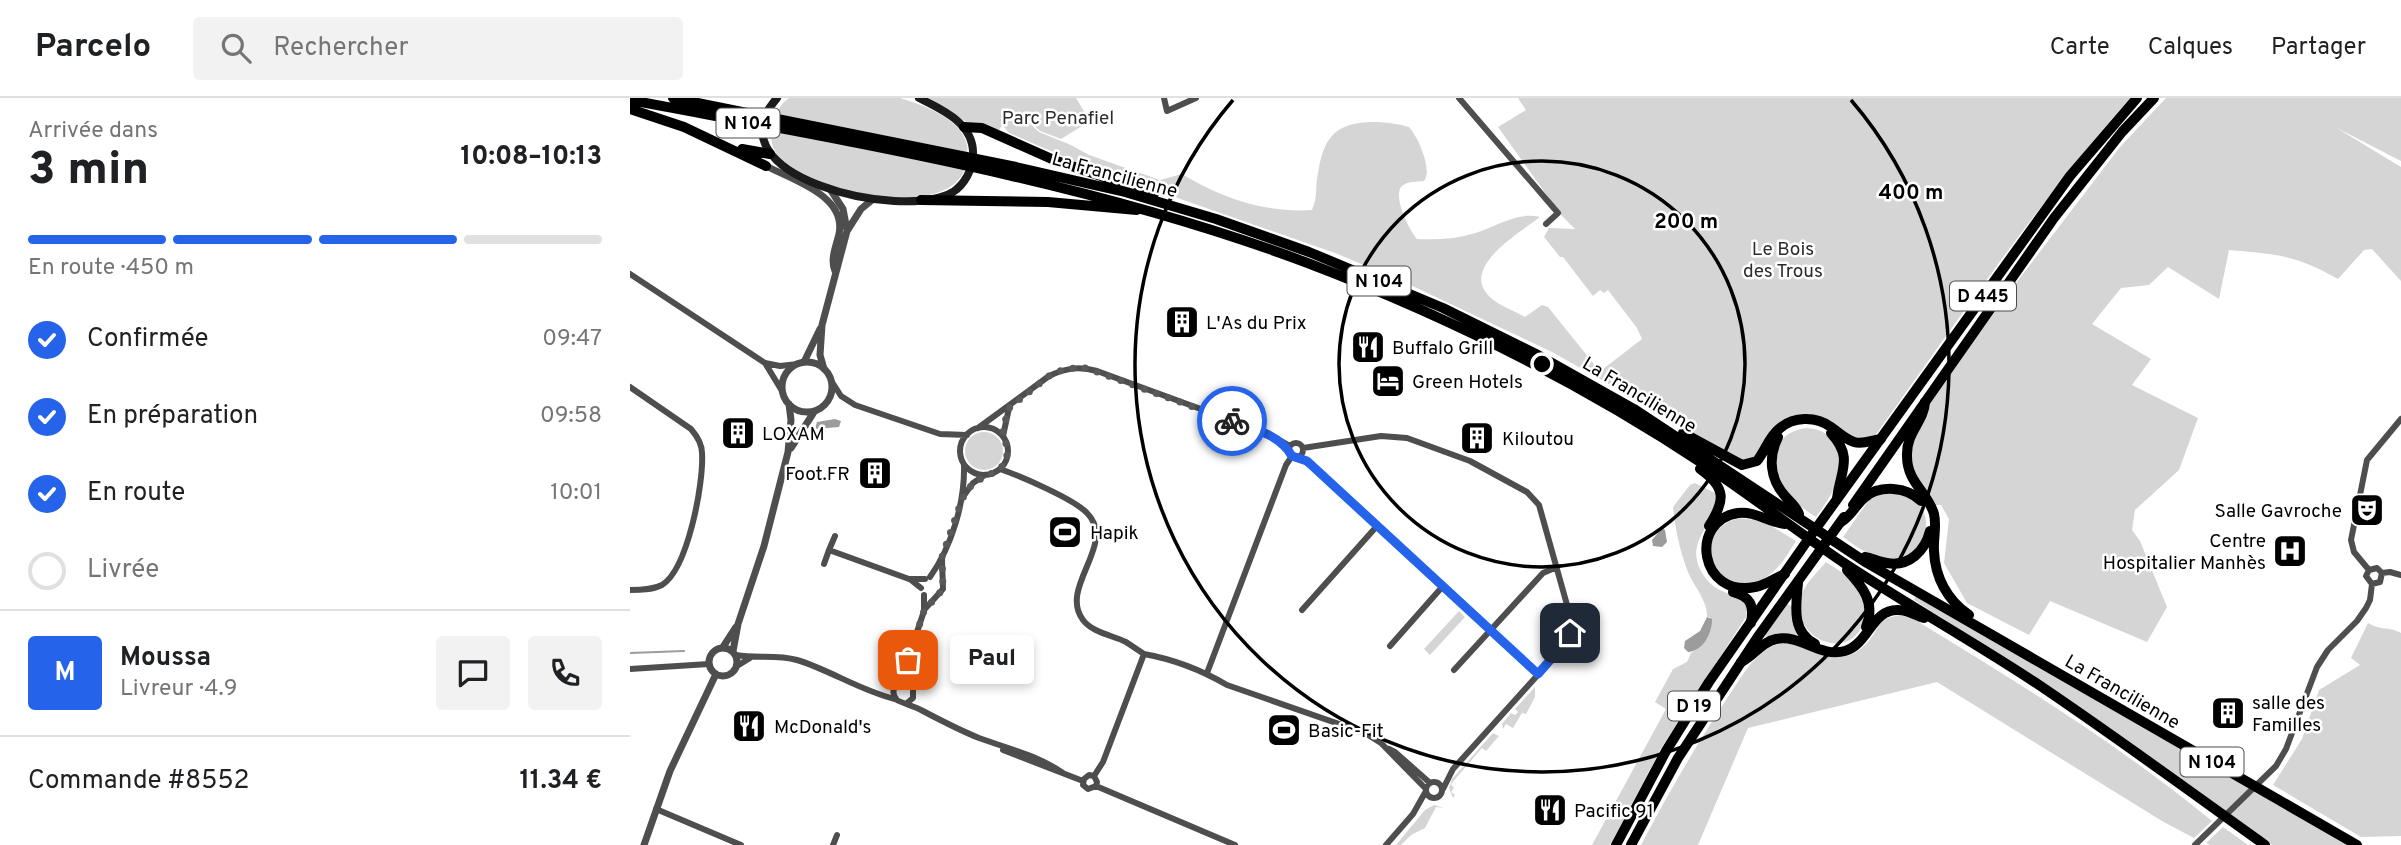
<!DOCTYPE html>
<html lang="fr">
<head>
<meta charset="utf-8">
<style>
	:root { --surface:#fff; --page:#f2f2f2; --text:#202124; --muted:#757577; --line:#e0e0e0; --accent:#2563eb }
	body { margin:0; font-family:Overpass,sans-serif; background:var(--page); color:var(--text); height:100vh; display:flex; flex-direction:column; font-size:26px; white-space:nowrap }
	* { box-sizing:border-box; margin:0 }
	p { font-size:23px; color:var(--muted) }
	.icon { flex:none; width:38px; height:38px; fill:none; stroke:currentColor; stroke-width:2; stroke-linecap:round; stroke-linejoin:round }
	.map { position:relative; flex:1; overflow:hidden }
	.sheet { display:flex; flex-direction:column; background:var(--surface); width:630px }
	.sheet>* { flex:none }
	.pin { position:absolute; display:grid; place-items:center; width:60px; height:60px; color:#fff; margin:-30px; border-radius:14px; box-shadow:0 4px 10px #0006 }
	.courier { position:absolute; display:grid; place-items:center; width:70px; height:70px; margin:-35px; border:5px solid #2563eb; border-radius:50%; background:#fff; color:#222; box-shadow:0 2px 9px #0007 }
	.bubble { position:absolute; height:49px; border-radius:7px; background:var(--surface); box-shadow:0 4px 10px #0003; font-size:23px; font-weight:800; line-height:49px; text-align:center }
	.summary em { font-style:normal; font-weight:800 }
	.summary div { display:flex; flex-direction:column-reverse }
	.summary { display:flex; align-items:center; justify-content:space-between; height:119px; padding:0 28px }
	h1 { font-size:46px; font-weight:800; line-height:52px }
	.bar { display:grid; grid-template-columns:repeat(4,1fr); gap:10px 7px; align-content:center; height:84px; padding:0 28px }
	.bar i { height:9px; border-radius:5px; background:var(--line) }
	.bar .current { background:var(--accent) }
	.bar p { grid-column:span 4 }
	.line { display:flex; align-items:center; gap:18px; padding:0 28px; border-top:2px solid var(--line) }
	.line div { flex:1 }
	.round { display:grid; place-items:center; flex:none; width:74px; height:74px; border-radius:7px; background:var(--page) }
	ol { padding:0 28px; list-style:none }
	li { display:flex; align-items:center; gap:21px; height:77px }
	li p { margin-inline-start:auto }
	li .icon { padding:7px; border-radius:50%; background:var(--accent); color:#fff; stroke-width:4 }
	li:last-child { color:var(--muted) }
	li i { width:38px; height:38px; border:4px solid var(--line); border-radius:50% }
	header { display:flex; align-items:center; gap:42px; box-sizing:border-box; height:98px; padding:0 35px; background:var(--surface); border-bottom:2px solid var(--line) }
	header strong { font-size:33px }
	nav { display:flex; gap:38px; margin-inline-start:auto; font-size:24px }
	.search { width:490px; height:63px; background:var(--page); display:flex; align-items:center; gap:18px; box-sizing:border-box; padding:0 24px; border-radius:7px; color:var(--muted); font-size:26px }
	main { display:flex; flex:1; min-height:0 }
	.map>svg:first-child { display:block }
	.green { fill:#d5d5d5 }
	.water { fill:#9c9c9c }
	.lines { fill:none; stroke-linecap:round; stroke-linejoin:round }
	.stream { stroke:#9c9c9c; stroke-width:2 }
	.minor { stroke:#4e4e4e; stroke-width:6 }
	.tertiary { stroke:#4e4e4e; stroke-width:7 }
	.secondary { stroke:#1b1b1b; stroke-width:8 }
	.primary { stroke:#000; stroke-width:10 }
	.trunk { stroke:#000; stroke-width:10 }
	.done { stroke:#595959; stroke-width:7; stroke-dasharray:0 12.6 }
	.route { stroke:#2563eb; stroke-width:9 }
	.ring { fill:none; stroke:#000; stroke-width:3.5 }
	.labels { text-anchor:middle; stroke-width:5; stroke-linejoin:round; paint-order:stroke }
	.shield { fill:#fff; stroke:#4c4c4c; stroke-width:2 }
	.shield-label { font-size:18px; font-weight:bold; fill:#000 }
	.park-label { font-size:19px; fill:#2c2c2c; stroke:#fff }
	.street-label { font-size:19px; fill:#000; stroke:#fff }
	.poi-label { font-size:19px; fill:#000; stroke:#fff; text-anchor:start }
	.centre { fill:#000; stroke:#fff; stroke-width:3.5 }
	.ring-label { font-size:21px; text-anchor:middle; font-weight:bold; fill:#000; stroke:#fff; stroke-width:5; stroke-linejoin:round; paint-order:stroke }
</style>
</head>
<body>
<header>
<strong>Parcelo</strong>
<div class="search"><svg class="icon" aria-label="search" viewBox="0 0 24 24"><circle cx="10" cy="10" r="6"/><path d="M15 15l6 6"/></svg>Rechercher</div>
<nav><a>Carte</a><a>Calques</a><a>Partager</a></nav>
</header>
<main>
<section class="sheet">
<div class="summary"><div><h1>3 min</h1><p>Arrivée dans</p></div><em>10:08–10:13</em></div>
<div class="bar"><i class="current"></i><i class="current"></i><i class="current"></i><i></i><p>En route · 450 m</p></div>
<ol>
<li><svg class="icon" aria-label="check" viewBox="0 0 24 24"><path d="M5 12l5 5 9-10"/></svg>Confirmée<p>09:47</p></li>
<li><svg class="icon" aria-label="check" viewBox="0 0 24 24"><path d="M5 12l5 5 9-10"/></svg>En préparation<p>09:58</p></li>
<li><svg class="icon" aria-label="check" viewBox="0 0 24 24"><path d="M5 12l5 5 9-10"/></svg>En route<p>10:01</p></li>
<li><i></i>Livrée</li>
</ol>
<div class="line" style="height:126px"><b class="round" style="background:var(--accent);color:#fff">M</b><div><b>Moussa</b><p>Livreur · 4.9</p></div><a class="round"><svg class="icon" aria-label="chat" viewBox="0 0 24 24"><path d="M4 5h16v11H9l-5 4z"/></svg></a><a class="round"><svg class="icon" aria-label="phone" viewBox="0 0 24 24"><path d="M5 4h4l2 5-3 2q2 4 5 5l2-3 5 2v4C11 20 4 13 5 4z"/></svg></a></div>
<div class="line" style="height:91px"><div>Commande #8552</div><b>11.34 €</b></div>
</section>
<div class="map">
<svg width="1771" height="747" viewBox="0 0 1771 747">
	<rect width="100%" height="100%" fill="#fff"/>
	<path class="green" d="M159,0H270C293,7 333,21 337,48C349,135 170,95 145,53C140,44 141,36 143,27C146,15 149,7 159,0Z
		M299,0H446L460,23L431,41L410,33L398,22L386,18L374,24L384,19L397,23L409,34L441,47L459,57L530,82L552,76C592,100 634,115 682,112C688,99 685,88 688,75C690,63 693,48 701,39C717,19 757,23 779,29C788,39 803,72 794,83C787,84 777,83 772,88C762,97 779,132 787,141C806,142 824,141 842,136C864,130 887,113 910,119C891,134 833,167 857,196C866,207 883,212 895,219L912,207L918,209L967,270L973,271L1012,241L1007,230L978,192L974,195L970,192L963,198L933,159H930L914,139L919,130L945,131L931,117L868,29L896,12L888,0H1500C1406,107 1325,226 1242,342L1233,345L1195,325H1156L1119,366L1095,359L1009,303L922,254L772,183L705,155L456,68L379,35L374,29V24L368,34L353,26L336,24Z
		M1536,0H1771V63L1705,29L1771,69V183L1742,151L1734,152L1708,181C1667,157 1645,156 1599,152L1589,201L1538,169L1519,187L1491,190L1462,226L1521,261L1502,287L1568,320L1549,372L1505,412L1502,432L1510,443L1537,509L1517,544L1420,503L1399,537L1337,505L1314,465L1319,421L1311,407H1300L1276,356L1295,304L1490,49Z
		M1177,330C1187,331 1195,333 1202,342C1223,367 1202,397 1186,419C1173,411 1161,402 1153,388C1136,363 1145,333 1177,330Z
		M335 353a19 19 0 1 1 38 0a19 19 0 1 1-38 0Z
		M1065,385L1087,396C1087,430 1047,445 1078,483C1089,496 1106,495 1116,506V519L1033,647L980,747H962L1036,611L1025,604L1043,571L1057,564L1061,555L1070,549L1078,538L1080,519H1077C1078,503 1064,489 1058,474C1050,454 1045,430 1043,409L1060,387Z
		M1254,395C1286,396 1301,409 1295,442C1288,448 1281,456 1273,460C1255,471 1227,449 1213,439L1239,402Z
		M1109,420L1133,423L1166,443C1160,452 1155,462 1147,470C1098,521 1047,437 1109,420Z
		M1196,464C1206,471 1223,480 1230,490C1237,499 1237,511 1234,521C1224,566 1160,543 1171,499C1174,486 1188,474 1196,464Z
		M1286,498L1718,747H1642L1427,594L1284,502Z
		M1157,506L1162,508L1168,533L1166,537L1135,539L1136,535Z
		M829,513L835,519L800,557L794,551Z
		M1270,517L1282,520C1386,583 1488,646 1582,723L1564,740L1532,723L1307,584L1118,630L1068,747H1011C1038,696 1066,647 1098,599C1110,582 1120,561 1139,550C1172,530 1203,583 1238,544C1244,537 1248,528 1253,521Z
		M1738,525C1752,533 1758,528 1771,535V738L1731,739L1643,687L1672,641L1689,592L1730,567L1721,560Z
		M905,589V599L896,616L892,615L883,630L876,626L873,631L872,626L881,615L885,617L888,614L885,611Z
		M863,635L869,638L856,653L852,650L821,686L824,690L821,694L825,697L823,700L819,690L822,681Z
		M804,707L814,710L806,709L795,730L781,737L771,747H766L795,712Z
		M1593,729L1618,747H1580L1576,745Z"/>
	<path class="water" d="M205,321L211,323L209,329L185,331L187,324Z
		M1032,430L1035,432L1037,444L1032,449L1023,448L1022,442Z
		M1077,519L1082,521C1082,536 1073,553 1058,554L1054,550L1055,543L1070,533Z"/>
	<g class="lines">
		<path class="stream" d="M0,555L54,553"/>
		<path class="minor" d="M534,0L537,13L566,0
			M829,0L928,115L916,126
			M0,176L135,265L152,293
			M135,265L150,268L168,266
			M202,284L211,298L225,307L310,336L337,337
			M0,289L61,331C67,338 72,346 72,355C74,384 58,471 32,487C22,492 10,492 0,492
			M330 353a24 24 0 1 1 48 0a24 24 0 1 1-48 0Z
			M348,330L419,278C436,270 449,268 467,273L639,336L660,348
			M373,338L379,310
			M659 352a7 7 0 1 1 14 0a7 7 0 1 1-14 0Z
			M673,350L751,338L777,340L840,363L897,394L909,407L941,521L940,535L932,550L823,671L813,691
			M669,359L683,369L908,576
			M370,371C390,378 444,401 457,415C488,446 428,489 453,522C463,535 482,537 496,544C502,548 508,552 514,556
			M335,396L343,385L355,377
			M205,438L199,452L279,481H295
			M194,466L199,452
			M1739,472L1747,470L1752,475L1750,484L1742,486
			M1752,475L1760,474L1771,477
			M300,479C322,448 335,404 334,367
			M281,482L291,490
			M294,512L313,491L312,461
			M672,512L747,428
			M760,548L813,488
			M106,557C126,561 146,556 167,562C200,572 231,593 265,601
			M107,568L120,560
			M0,571L79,566
			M824,572L913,475L927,469
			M577,575L656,367L662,358
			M270,585L294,513V497
			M277,605L283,600V591L276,585C272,585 270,584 266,588C262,592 263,598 267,602C269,604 286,609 291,612C310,622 329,632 349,640C379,651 407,657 433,675
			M759,651L765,654L800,685
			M373,652L453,683
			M464,678L473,664L514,556C542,561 573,573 597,587L735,635L751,645L796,691
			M796 692a8 8 0 1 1 16 0a8 8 0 1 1-16 0Z
			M466,688L467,684L464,678L459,677L454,681L453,687L458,691L466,688L605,747
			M26,711L111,747
			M203,747L207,737
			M756,747L783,716L796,693
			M1565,747L1646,668L1656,651L1687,569L1698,552L1727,523L1736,510L1740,502L1742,486L1736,478L1739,472L1724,454L1721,442L1737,362L1771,321"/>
		<path class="tertiary" d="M136,68C163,82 217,98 209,136C206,149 200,161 205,173
			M200,91L213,111L217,132
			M152 289a25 25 0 1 1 50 0a25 25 0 1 1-50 0Z
			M174,264L190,231
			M194,271L190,257L192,227L217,133L231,111L242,102
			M161,350L184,314
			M93,549L106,529
			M79 564a14 14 0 1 1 28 0a14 14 0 1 1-28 0Z
			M103,553L108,526L134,448L158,354L161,322L159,306
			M14,747L40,673L86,576"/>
		<path class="secondary" d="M147,0C78,78 272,124 323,94C335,86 342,72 343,58C345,26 313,12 289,0"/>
		<path class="primary" d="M1223,407L1424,120L1492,34L1524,0
			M986,747L1036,653L1079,584L1182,436L1440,78L1507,0
			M1001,747L1048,660L1127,540L1214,419"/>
		<path class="trunk" d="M43,0L386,69L495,94L586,121L679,154L813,210L908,257L1004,311L1237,465L1727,747
			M0,2C227,45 458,83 675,164C815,217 950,284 1075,367C1123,399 1169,435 1217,467C1278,507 1342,543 1403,583C1482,636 1558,692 1635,747
			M0,11L54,29L136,68
			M334,29L352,30L424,62L524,96
			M112,51L140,56
			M291,102L418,104L507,112
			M1295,304C1294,324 1276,334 1277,358C1277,385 1298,394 1304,416C1307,428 1303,441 1304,453C1305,479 1317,502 1339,517
			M1053,335L1112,367L1127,363C1135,353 1139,339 1149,331C1163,318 1186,318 1201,329C1208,334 1215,341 1224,344C1233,347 1242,342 1251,341
			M1201,335C1224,360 1210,373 1207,401
			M1148,339C1138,360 1140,381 1155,398C1160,404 1166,408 1169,416
			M1070,371C1097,390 1095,403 1079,428
			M1211,424C1221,418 1225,408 1234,400C1250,386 1277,389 1291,403
			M1155,426C1138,424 1125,413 1108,415C1058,423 1070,500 1125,489C1136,487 1145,480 1155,476
			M1235,459C1242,460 1249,464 1257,465C1279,469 1295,453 1300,433
			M1217,472C1233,489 1246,505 1236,529
			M1168,485C1166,508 1161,533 1185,546
			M1103,494C1121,499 1124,507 1121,525
			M1111,564C1124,558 1131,544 1146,541C1171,536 1190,560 1215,553C1239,546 1242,510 1269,512C1278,512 1286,518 1294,520"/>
	</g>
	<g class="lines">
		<path class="done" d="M278,562L294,513L313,491L312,459L332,401L343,385L370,371L376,363L378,350L373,339V330L379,310L419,278L432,272L451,269L459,271L602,323"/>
		<path class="route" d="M602,323C623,330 650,337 662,358L677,363L908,576L935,545L940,535"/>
	</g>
	<g class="ring">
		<circle cx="912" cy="266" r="203"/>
		<path d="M1221 2A407 407 0 1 1 603 2"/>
	</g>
	<defs>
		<g id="building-square" transform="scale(1.75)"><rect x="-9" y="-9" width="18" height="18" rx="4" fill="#000" stroke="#fff"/><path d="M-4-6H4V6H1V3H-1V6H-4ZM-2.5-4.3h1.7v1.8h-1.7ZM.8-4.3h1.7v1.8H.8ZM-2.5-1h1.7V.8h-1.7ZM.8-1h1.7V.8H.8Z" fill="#fff"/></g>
		<g id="restaurant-square" transform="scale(1.75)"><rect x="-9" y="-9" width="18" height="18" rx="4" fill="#000" stroke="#fff"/><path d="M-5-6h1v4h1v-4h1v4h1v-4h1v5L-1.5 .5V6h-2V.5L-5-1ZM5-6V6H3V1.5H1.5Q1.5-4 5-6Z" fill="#fff"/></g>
		<g id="hotel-square" transform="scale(1.75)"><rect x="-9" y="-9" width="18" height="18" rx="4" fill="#000" stroke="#fff"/><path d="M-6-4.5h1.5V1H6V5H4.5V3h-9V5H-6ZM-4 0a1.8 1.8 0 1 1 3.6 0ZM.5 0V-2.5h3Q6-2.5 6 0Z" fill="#fff"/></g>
		<g id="theatre-square" transform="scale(1.75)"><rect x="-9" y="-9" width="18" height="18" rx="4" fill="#000" stroke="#fff"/><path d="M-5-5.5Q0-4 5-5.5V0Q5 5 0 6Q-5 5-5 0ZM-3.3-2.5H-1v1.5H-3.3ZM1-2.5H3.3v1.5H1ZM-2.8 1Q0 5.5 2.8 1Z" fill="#fff"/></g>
		<g id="stadium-square" transform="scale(1.75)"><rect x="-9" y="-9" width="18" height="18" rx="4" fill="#000" stroke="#fff"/><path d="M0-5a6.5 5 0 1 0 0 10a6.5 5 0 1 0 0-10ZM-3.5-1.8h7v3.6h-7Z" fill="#fff"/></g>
		<g id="hospital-square" transform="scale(1.75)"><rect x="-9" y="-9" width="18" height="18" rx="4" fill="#000" stroke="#fff"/><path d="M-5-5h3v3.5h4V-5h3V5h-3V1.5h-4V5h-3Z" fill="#fff"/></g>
	</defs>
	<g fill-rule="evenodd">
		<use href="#building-square" x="552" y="224"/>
		<use href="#restaurant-square" x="738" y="249"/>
		<use href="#hotel-square" x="758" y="283"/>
		<use href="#building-square" x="108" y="335"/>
		<use href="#building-square" x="847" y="340"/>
		<use href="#building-square" x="245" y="375"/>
		<use href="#theatre-square" x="1737" y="412"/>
		<use href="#stadium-square" x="435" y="434"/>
		<use href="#hospital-square" x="1660" y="453"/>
		<use href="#building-square" x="1598" y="615"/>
		<use href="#restaurant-square" x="119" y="628"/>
		<use href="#stadium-square" x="654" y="632"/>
		<use href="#restaurant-square" x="920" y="712"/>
	</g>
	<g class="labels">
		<g class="shield">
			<rect x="86.5" y="10.5" width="63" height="29" rx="5"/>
			<rect x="717.5" y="168.5" width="63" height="29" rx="5"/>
			<rect x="1320" y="183.5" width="66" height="29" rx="5"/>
			<rect x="1038" y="593.5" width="52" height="29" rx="5"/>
			<rect x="1550.5" y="649.5" width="63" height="29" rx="5"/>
		</g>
		<g class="shield-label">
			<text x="118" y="31">N 104</text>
			<text x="749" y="189">N 104</text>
			<text x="1353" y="204">D 445</text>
			<text x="1064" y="614">D 19</text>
			<text x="1582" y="670">N 104</text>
		</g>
		<g class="park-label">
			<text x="428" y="26">Parc Penafiel</text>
			<text x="1153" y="157">Le Bois<tspan x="1153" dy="22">des Trous</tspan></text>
		</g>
		<g class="street-label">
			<text transform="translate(485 76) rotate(15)" y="7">La Francilienne</text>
			<text transform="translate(1010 296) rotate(31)" y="7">La Francilienne</text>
			<text transform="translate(1493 593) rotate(30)" y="7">La Francilienne</text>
		</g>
		<g class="poi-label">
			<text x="576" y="231">L'As du Prix</text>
			<text x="762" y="256">Buffalo Grill</text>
			<text x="782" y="290">Green Hotels</text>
			<text x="132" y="342">LOXAM</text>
			<text x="872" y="347">Kiloutou</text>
			<text x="220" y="382" text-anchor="end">Foot.FR</text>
			<text x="1712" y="419" text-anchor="end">Salle Gavroche</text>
			<text x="460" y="441">Hapik</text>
			<text x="1636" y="449" text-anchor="end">Centre<tspan x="1636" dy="22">Hospitalier Manhès</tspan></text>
			<text x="1622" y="611">salle des<tspan x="1622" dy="22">Familles</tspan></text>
			<text x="144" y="635">McDonald's</text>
			<text x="678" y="639">Basic-Fit</text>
			<text x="944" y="719">Pacific 91</text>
		</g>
	</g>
	<circle cx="912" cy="266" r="10" class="centre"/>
	<g class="ring-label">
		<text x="1281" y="101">400 m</text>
		<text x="1056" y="130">200 m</text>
	</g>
</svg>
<div class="pin" style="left:278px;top:562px;background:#ea580c"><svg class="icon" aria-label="bag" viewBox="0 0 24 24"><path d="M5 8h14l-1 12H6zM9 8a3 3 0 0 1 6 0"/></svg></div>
<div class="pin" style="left:940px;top:535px;background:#1f2937"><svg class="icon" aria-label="home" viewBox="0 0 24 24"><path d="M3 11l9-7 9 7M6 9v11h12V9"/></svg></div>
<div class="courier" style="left:602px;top:323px"><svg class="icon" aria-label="bike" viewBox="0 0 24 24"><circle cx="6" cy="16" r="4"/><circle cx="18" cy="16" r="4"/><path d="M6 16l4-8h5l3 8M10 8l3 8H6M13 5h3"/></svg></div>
<div class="bubble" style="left:320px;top:537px;width:84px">Paul</div>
</div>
</main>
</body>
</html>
